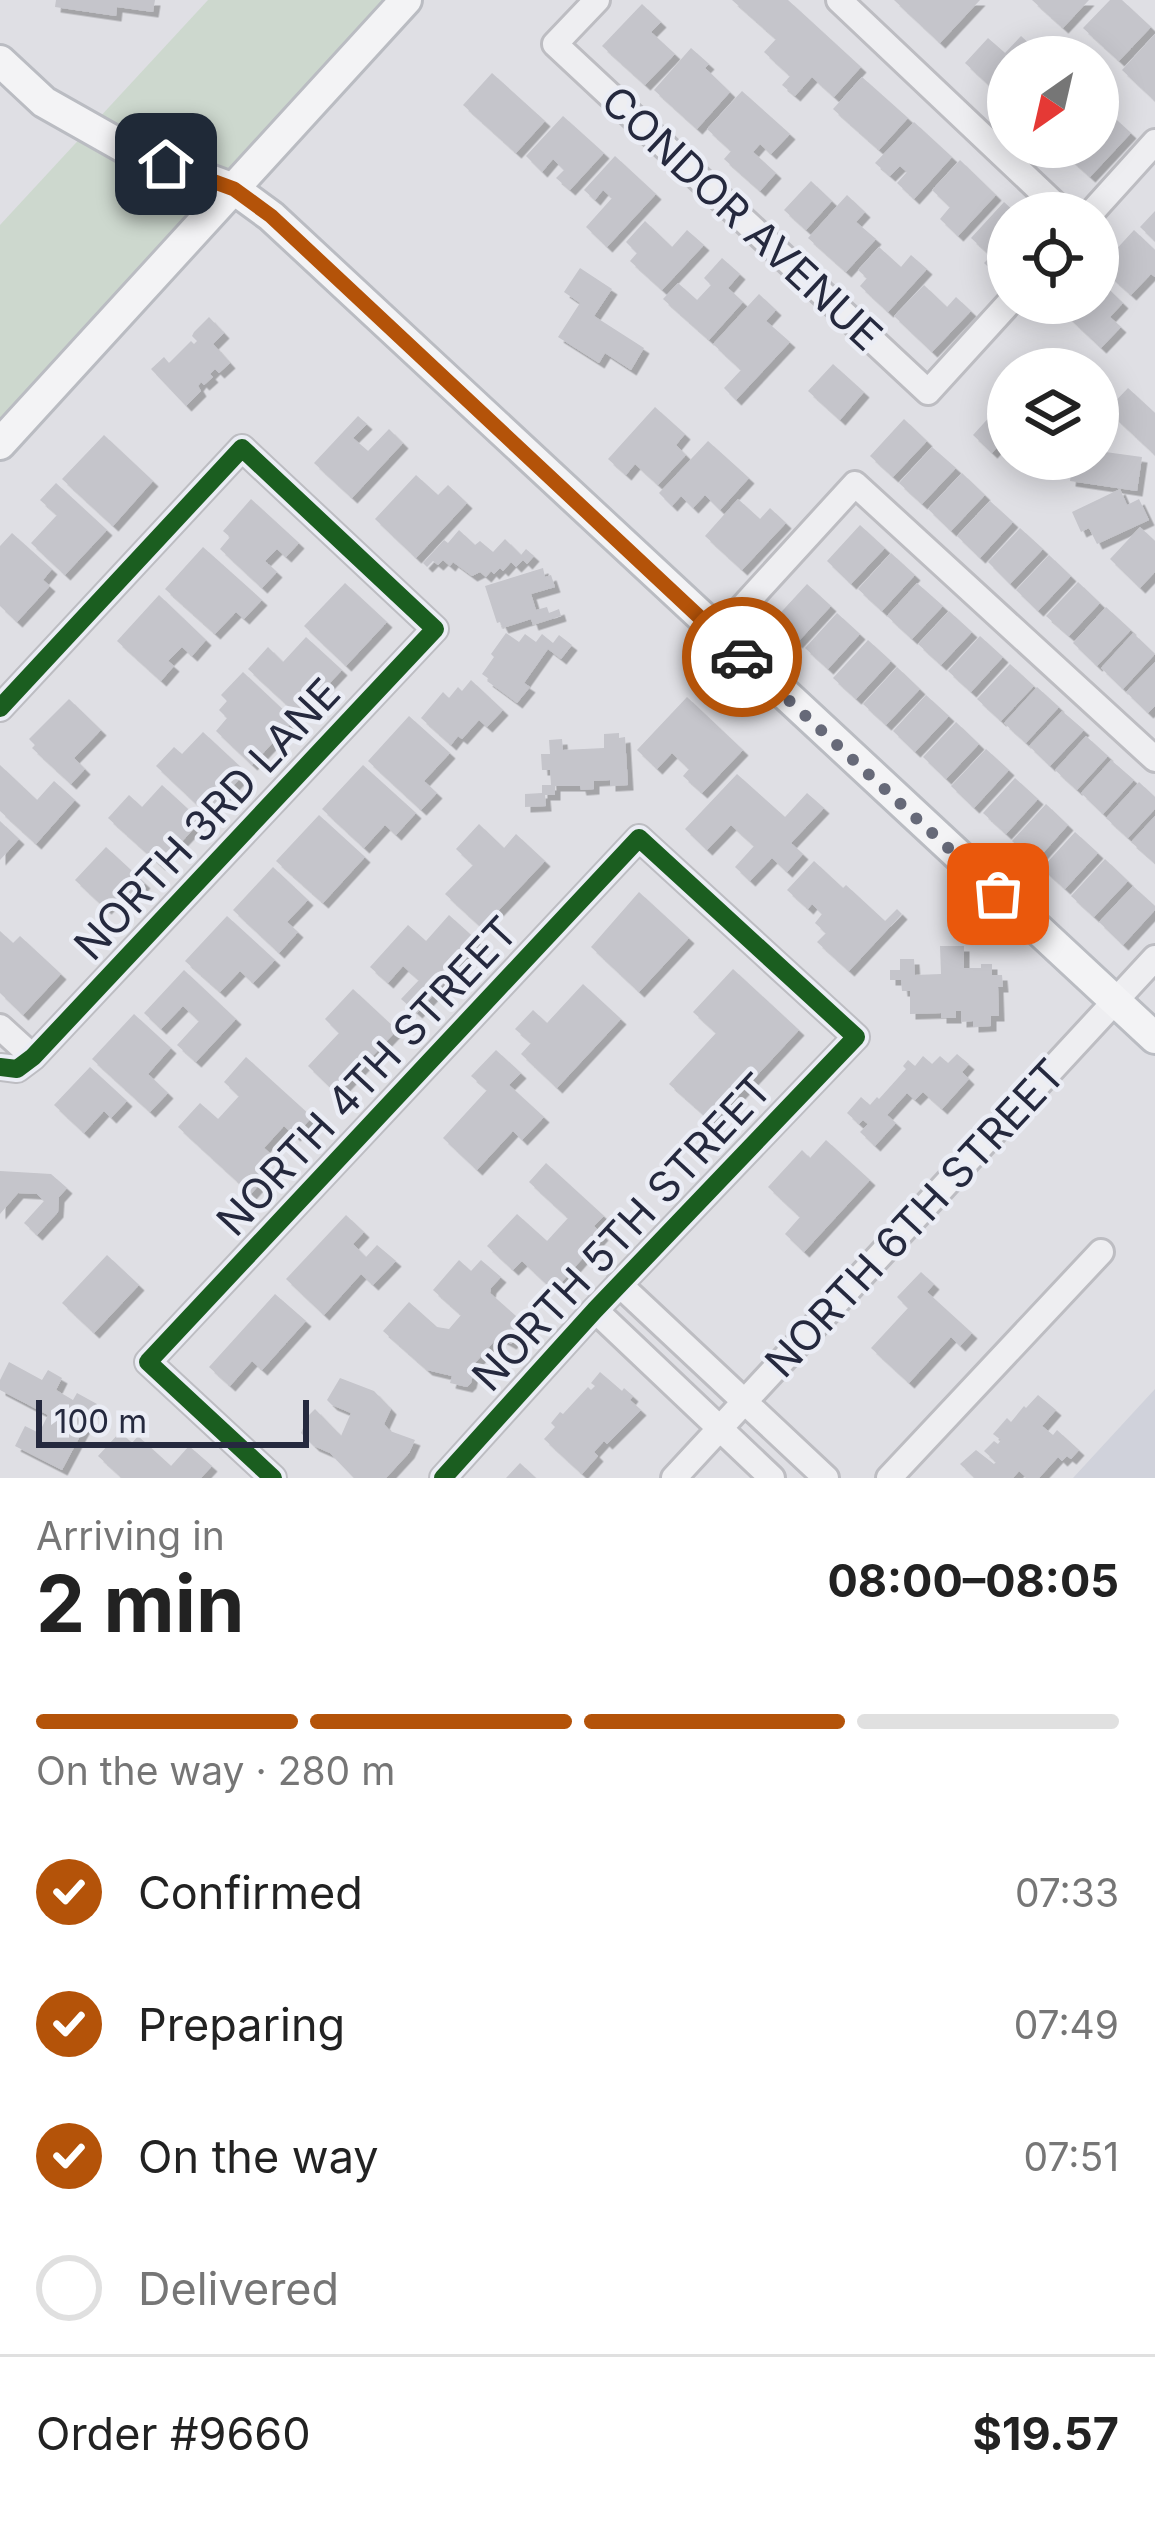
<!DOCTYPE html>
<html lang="en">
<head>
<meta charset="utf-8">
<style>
	:root { --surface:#fff; --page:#f2f2f2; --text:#222; --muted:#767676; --line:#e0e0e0; --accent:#b45309 }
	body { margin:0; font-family:Inter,sans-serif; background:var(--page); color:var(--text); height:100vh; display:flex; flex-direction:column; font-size:45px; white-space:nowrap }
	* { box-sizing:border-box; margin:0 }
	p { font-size:39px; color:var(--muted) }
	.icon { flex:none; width:66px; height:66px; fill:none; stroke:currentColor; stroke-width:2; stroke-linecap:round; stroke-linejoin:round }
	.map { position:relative; height:1478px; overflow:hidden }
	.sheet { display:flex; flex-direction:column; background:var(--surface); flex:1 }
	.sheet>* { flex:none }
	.needle { width:78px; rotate:214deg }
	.controls { position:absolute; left:987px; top:36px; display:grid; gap:24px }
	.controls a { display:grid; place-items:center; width:132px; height:132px; border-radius:50%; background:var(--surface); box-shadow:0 6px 30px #0003; font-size:60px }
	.scale { position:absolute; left:36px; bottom:30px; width:273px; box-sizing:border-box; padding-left:12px; border:6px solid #25293e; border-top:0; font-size:33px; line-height:42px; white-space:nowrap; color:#25293e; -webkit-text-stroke:9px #ebedf5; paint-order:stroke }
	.pin { position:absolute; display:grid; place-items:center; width:102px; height:102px; color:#fff; margin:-51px; border-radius:24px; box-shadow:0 6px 18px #0006 }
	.courier { position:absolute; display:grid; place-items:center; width:120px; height:120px; margin:-60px; border:9px solid #b45309; border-radius:50%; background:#fff; color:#222; box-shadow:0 3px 15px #0007 }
	.headline em { font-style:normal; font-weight:700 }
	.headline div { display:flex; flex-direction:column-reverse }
	.headline { display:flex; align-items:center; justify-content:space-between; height:204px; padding:0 36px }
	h1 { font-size:78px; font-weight:700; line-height:90px }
	.bar { display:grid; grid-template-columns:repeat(4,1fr); gap:18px 12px; align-content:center; height:144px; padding:0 36px }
	.bar i { height:15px; border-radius:9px; background:var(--line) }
	.bar .active { background:var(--accent) }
	.bar p { grid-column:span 4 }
	.line { display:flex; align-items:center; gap:30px; padding:0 36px; border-top:3px solid var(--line) }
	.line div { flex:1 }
	ol { padding:0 36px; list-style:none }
	li { display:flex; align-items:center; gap:36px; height:132px }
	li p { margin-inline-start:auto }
	li .icon { padding:12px; border-radius:50%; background:var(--accent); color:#fff; stroke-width:4 }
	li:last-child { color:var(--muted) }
	li i { width:66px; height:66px; border:6px solid var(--line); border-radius:50% }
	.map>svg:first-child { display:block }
	.built { fill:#d0d2db }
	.green { fill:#cdd8ce }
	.building { fill:#c5c5cb; filter:url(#shadow) }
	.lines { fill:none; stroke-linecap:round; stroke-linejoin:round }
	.minor-casing { stroke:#bdbdc2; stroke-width:30 }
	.major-casing { stroke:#babcc2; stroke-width:36 }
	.minor { stroke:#eeeef1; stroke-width:24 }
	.major { stroke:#f3f3f5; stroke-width:30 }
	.cycleway-casing { stroke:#ebedf5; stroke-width:26 }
	.cycleway { stroke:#1b5e20; stroke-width:18 }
	.done { stroke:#666978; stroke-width:12; stroke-dasharray:0 21.6 }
	.route { stroke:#b45309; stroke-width:15 }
	.labels { text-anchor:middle; stroke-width:9; stroke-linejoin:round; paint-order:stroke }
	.street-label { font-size:42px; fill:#25293e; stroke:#ebedf5 }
</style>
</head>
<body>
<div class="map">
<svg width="1155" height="1478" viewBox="0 0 1155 1478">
	<defs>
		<filter id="shadow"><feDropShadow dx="5.5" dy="5.5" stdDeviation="0" flood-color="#0004"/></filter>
	</defs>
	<rect width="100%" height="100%" fill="#dfdfe4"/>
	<path class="built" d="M1155,1389V1478H1073Z"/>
	<path class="green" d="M208,0H394L0,425V225Z"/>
	<path class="building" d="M56,0H155L153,12L117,7L116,16L55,7Z
		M732,0H788L861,67L834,97L812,77L795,96L782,85L790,76L764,52L776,39Z
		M894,0H980L940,43Z
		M1032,0H1089L1063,28Z
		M1110,0H1122L1151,27L1119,61L1083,28Z
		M642,4L661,22L651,32L675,54L645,85L602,46Z
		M1155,34V101L1122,70Z
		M1021,36L1044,57H1008V92L1003,98L965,63L988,38L1005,53Z
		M691,48L709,64L705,68L730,92L697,129L654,90Z
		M492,73L545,121L516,153L463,105Z
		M862,77L908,118L879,150L833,109Z
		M742,91L790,134L771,154L760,144L753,152L776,173L760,191L724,159L731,151L707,129Z
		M1098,103L1131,133L1090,177L1057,147H1098Z
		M563,116L604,153L570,190L556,178L564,170L553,159L542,172L526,156Z
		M914,122L952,157L914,199L897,183L907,172L900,166L890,176L875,163Z
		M615,156L656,194L607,247L586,227L612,198L603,190L595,200L584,190Z
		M960,160L996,195L958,236L940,219L950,207L932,190Z
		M811,181L832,201L806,230L784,210Z
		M847,195L865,212L856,222L876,239L846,272L808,238Z
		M1004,202L1016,213H1008V265L998,276L984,263L991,256L971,238Z
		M1155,211V241L1140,227Z
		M645,221L672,247L687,230L704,245L662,290L630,261L637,253L626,242Z
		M1134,230L1155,250V277L1151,274L1131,295L1100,267Z
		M879,247L901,267L911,255L927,269L888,312L860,286L867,278L858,270Z
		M722,258L740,274L728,288L743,302L709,340L663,299L678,283L697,300L711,285L704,278Z
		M580,268L612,289L594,316L644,348L631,370L605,353L599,363L558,337L580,303L564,292Z
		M1098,279L1123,303L1110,317L1121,327L1101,348L1064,313L1073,303H1098Z
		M924,285L947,307L956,297L971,311L932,352L894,316Z
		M759,294L776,310L766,321L790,342L736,400L724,388L741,370L713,344Z
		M209,317L224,333L213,344L230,363L219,373L215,369L210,374L213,377L204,385L201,382L198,386L201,391L186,406L151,369L164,357L169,363L191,341L194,344L197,341L192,336L194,332Z
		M833,364L864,392L840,420L808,391Z
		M1008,374V451L1000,444L992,453L973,435L1004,401L993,390Z
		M1128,388L1155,413V455L1107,410Z
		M655,407L685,434L676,445L686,455L658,485L635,464L626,475L608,459Z
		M358,416L367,424L353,438L368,451L389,429L403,443L352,498L314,463Z
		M904,419L927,441L893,477L870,456Z
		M104,435L153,481L113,526L62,479Z
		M708,441L749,478L720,510L705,495L693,508L681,496L672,506L659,493Z
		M932,447L956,468L922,504L899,483Z
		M1098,451L1142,457L1137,491L1070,481L1073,459H1098Z
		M962,473L985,495L951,531L928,509Z
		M416,475L438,495L448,485L467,503L416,558L375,519Z
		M56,483L107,530L65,575L31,543L57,515L40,500Z
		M1120,489L1127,505L1139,499L1149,520L1097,544L1089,528L1081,532L1072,512Z
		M251,499L299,543L286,557L277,549L265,561L277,572L262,588L220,549L230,537L223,531Z
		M738,499L760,519L770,508L786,523L742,570L705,536Z
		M990,501L1013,522L980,558L957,536Z
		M860,525L885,548L851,584L827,561Z
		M1140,527L1155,541V572L1140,588L1110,559Z
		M1020,528L1043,549L1010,584L988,562Z
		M459,530L475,545L480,541L493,552L505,539L521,555L526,549L534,556L527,564L523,560L516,567L511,562L503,571L500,568L494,574L491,571L486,577L480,572L472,576L453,562L450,566L443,560L438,565L433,561L427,567L423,563L444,540L448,543Z
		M12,533L52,569L43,580L50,586L17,622L0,606V546Z
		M203,547L262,600L244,619L236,612L215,634L165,589Z
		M891,553L915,575L882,611L858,589Z
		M1049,555L1071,576L1038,611L1016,590Z
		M543,568L545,577L551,575L555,587L531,594L536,610L547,607L549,613L559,609L561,616L533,625L531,619L503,628L500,622L497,623L485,586Z
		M1078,582L1100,603L1069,636L1046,616Z
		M345,583L387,622L346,666L304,626Z
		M917,583L943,606L912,639L887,616Z
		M807,584L831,606L797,643L773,621Z
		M159,595L206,640L192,656L182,647L168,661L174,666L161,681L117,641Z
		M1106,607L1131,630L1097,666L1073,643Z
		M949,611L972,632L941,665L918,644Z
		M837,613L860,634L828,669L805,648Z
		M506,633L519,642L525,634L536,642L542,634L553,643L559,635L572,645L561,659L548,649L524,683L530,687L517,703L487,681L489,679L482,674L494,657L491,654Z
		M1133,633L1155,654L1123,689L1101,668Z
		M980,636L1003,657L971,692L948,671Z
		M306,637L342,670L299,716L248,669L268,647L283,662Z
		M868,640L891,661L856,699L833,678Z
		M1155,662V706L1148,713L1126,692Z
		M1010,664L1034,686L1001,721L977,699Z
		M897,667L920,689L886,725L863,704Z
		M243,672L294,720L252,765L216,731L227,718L219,710L227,701L221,695Z
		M471,680L503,710L487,727L479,720L462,739L458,736L451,745L421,718L443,692L449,698L458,687L462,691Z
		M1037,687L1059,707L1026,743L1004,723Z
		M926,695L949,716L915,752L893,731Z
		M687,697L743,750L702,793L683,776L689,769L672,753L657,769L637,750Z
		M69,699L101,730L74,758L85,769L71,784L32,748L35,745L29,739Z
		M1062,711L1084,730L1050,766L1029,746Z
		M409,716L450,753L424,781L437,793L421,810L368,761Z
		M956,722L979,744L946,779L923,757Z
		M203,732L246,772L207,814L156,766L174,747L182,754Z
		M619,733V738L625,737L628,785L610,786V780L594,781V789L581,790L580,786H555V795H545L546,806L525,807V794L542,793V785H551L550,770H542L541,754H550L549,740L562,739L563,750L604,748V734Z
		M1086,736L1108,756L1077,790L1055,770Z
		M986,749L1009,770L974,808L951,786Z
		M1111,760L1134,780L1103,814L1081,793Z
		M0,765L37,800L54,781L75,800L36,844L0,811Z
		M363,765L416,813L396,835L385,825L364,848L322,809Z
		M737,774L785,817L807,793L824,808L791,843L803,854L787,872L772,858L750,881L735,867L754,846L731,825L707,850L685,829Z
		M1015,778L1038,799L1006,834L983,813Z
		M1139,782L1155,797V809L1128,838L1106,818Z
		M162,785L201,821L160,865L108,818L129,795L142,807Z
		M1046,804L1068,825L1035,862L1012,841Z
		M319,815L365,857L323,903L276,861Z
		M1155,816V863L1131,842Z
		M0,821L19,839L0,860Z
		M479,824L504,848L516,834L545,861L482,928L445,894L473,865L456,849Z
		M1075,832L1098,853L1065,889L1042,868Z
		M106,847L145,883L122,908L115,900L106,909L75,880Z
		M1105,859L1128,881L1094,917L1071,896Z
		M814,861L843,888L846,885L885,921L897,909L902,914L849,971L817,942L826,933L815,923L822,914L812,904L808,909L787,890Z
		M273,867L308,900L287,922L298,932L279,953L233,910Z
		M1133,886L1155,906V910L1123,945L1099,922Z
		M639,892L689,938L639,992L591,947Z
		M449,915L480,943L417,1013L401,999L419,980L403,966L388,983L370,967L408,925L426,941Z
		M227,916L275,960L253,983L240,971L220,992L185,961Z
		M0,931L13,943L20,936L61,974L23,1015L0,993Z
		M940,946H964V968H981V964H992V975H1002L1003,987H998L999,1016H991V1026L973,1027V1021L961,1022V1011H956V1018H941V1013L910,1014V991H902L901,980H890V970H900V959H914L915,975L941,974Z
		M733,969L799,1030L713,1123L669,1084L716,1033L693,1012Z
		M184,970L236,1019L196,1062L177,1045L199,1021L183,1006L161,1029L144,1013Z
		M583,984L621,1019L557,1088L521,1054L531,1043L515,1029L533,1010L547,1023Z
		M353,989L397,1030L337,1094L308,1066L339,1033L325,1019Z
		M134,1014L171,1048L148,1074L168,1093L150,1112L92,1059Z
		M496,1050L521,1073L509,1085L544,1117L522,1140L513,1131L477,1170L443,1138L487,1090L471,1076Z
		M957,1054L969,1064L962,1072L969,1079L942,1109L923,1092L915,1100L907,1093L887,1115L896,1123L875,1146L860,1132L868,1124L863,1120L859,1124L847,1113L861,1097L870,1105L877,1097L879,1099L906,1069L903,1066L908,1060L915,1066L923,1056L932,1064L940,1056L948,1063Z
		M246,1057L312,1117L295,1136L284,1126L264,1148L271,1154L264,1163L272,1170L251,1194L178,1127L200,1103L218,1119L239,1096L224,1082Z
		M90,1067L127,1101L111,1118L104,1111L84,1133L54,1105Z
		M826,1140L870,1180L804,1252L785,1234L800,1217L768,1187L802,1150L810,1158Z
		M546,1163L604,1216L594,1226L603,1235L554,1291L522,1261L513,1270L487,1246L517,1214L547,1241L568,1218L529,1182Z
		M0,1171L51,1174L67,1188L59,1197L58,1212L37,1235L24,1223L44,1201L37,1194L18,1193L0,1214Z
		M346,1215L364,1232L353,1244L366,1257L377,1245L396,1261L373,1285L361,1274L324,1315L286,1279Z
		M107,1255L139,1285L94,1333L62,1303Z
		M459,1260L471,1271L481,1260L501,1277L491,1288L490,1293L527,1326L511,1344L498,1337L476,1362L471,1383L467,1387L450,1383L452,1376L427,1370L383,1331L409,1302L437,1327L449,1329L461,1315L433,1290Z
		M921,1272L934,1284L927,1292L972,1333L960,1346L951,1337L909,1383L871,1348L908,1308L897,1297Z
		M275,1294L306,1321L262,1370L252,1361L230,1386L209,1367Z
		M9,1362L42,1380L48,1370L62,1378L56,1390L73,1400L77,1393L97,1404L62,1470L15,1446L25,1426L39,1433L48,1415L0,1390V1380Z
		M600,1372L622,1391L624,1388L633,1396L630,1400L641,1410L607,1444L604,1441L594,1452L598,1456L582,1474L544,1439L555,1427L551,1423L560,1412L563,1414L588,1387L591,1390L595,1386L591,1383Z
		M340,1378L374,1391L391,1409L384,1424L390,1431L415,1440L409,1453L386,1478H354L330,1453L314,1446L301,1433L308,1416L315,1409L341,1436L351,1413L332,1405L327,1400Z
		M1038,1395L1056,1410L1042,1426L1053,1435L1057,1430L1079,1450L1071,1459L1067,1456L1062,1461L1058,1457L1039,1478H1027L1019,1471L1013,1478H975L960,1464L976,1450L994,1464L996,1462L984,1451L994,1441L998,1444L1001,1440L993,1434L1007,1418L1011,1422L1024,1406L1026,1408Z
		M120,1432L132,1443L138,1436L171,1466L189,1446L212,1466L201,1478H122L98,1456Z
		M520,1463L536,1478H506Z"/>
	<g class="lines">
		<g class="minor-casing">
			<path id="minor" d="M597,0L555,44L928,392L1009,303
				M839,0L1064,213
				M1091,213L1155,142
				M718,634L855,484L1155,759
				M0,708L242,448L435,629L33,1057L17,1069L0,1067
				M0,1027L33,1057
				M619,1284L826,1478
				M595,1310L772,1478
				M273,1478L148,1362L639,838L856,1037L595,1310L443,1478
				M674,1478L1155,958
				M889,1478L1101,1252"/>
		</g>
		<g class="major-casing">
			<path id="major" d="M0,61L44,102L129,150L234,189L271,216L1155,1038
				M0,444L406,0"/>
		</g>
		<use href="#minor" class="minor"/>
		<use href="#major" class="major"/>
		<g class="cycleway-casing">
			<path id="cycleway" d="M0,708L242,448L435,629L33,1057L17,1069L0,1067
				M273,1478L148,1362L639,838L856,1037L595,1310L443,1478"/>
		</g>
		<use href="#cycleway" class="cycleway"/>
	</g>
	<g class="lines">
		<path class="done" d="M742,657L998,894"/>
		<path class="route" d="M166,164L234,189L271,216L742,657"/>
	</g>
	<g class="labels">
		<g class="street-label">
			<text transform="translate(742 218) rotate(43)" y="15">CONDOR AVENUE</text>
			<text transform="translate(207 819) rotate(-47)" y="15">NORTH 3RD LANE</text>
			<text transform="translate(367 1076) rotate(-47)" y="15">NORTH 4TH STREET</text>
			<text transform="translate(915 1218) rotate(-47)" y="15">NORTH 6TH STREET</text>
			<text transform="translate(622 1232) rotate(-47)" y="15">NORTH 5TH STREET</text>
		</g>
	</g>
</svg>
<div class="controls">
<a><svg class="needle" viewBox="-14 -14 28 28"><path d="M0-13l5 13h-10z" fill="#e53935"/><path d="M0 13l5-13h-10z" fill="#767676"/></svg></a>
<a><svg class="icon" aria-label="locate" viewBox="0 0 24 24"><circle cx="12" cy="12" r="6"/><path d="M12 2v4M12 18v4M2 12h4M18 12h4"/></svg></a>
<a><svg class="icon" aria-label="layers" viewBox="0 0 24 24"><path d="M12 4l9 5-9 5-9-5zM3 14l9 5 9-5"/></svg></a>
</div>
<div class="scale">100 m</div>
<div class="pin" style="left:998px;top:894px;background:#ea580c"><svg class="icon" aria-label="bag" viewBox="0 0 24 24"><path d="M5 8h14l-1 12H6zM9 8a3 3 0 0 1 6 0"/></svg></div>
<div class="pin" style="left:166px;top:164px;background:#1f2937"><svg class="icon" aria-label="home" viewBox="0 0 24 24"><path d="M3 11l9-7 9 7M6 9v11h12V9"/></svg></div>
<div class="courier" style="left:742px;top:657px"><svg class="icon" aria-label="car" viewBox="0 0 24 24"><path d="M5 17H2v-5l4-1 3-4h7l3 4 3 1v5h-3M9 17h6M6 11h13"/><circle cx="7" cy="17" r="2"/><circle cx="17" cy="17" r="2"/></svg></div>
</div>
<section class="sheet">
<div class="headline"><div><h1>2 min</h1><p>Arriving in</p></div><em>08:00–08:05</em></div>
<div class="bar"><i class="active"></i><i class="active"></i><i class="active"></i><i></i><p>On the way · 280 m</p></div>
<ol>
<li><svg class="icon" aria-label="check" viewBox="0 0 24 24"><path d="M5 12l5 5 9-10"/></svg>Confirmed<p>07:33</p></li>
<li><svg class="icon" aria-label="check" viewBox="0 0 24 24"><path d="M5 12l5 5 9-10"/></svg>Preparing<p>07:49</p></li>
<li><svg class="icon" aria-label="check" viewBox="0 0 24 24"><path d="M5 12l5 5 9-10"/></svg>On the way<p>07:51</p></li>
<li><i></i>Delivered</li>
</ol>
<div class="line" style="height:156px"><div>Order #9660</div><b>$19.57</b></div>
</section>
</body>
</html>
